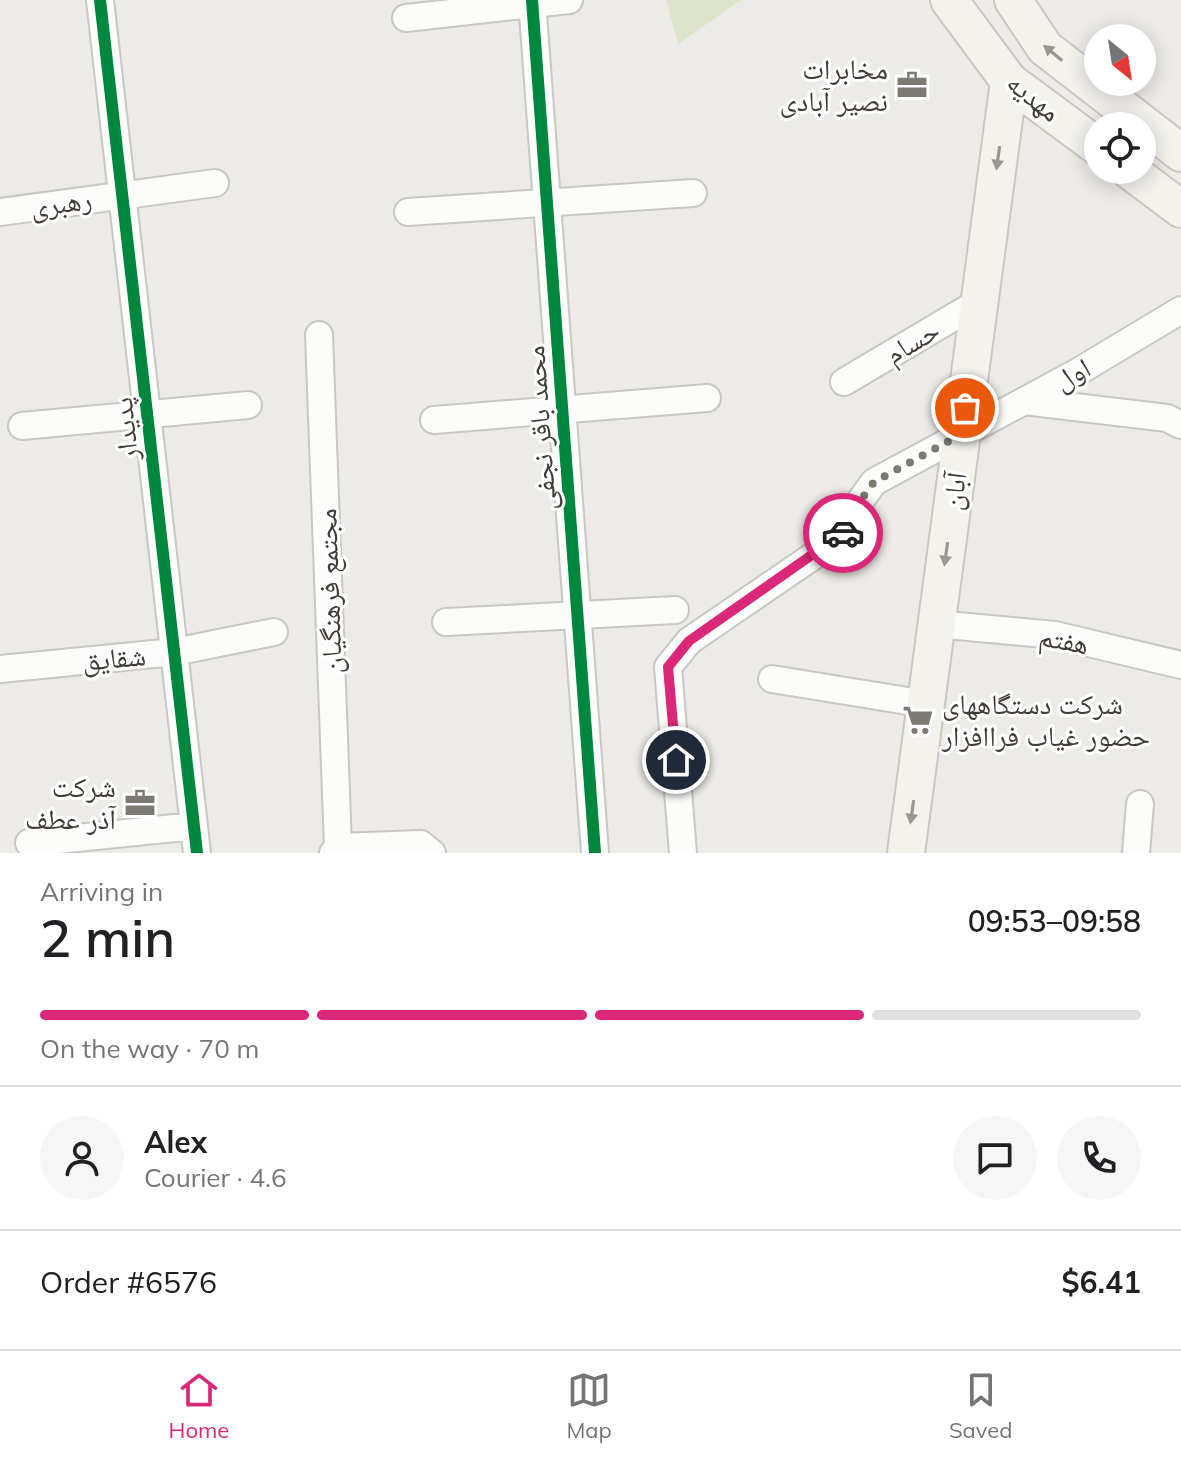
<!DOCTYPE html>
<html lang="en">
<head>
<meta charset="utf-8">
<style>
	:root { --surface:#fff; --page:#f6f6f6; --text:#202124; --muted:#757577; --line:#e0e0e0; --accent:#db2777 }
	body { margin:0; font-family:Mulish,"Noto Naskh Arabic",sans-serif; background:var(--page); color:var(--text); height:100vh; display:flex; flex-direction:column; font-size:30px; white-space:nowrap }
	* { box-sizing:border-box; margin:0 }
	p { font-size:26px; color:var(--muted) }
	.icon { flex:none; width:44px; height:44px; fill:none; stroke:currentColor; stroke-width:2; stroke-linecap:round; stroke-linejoin:round }
	.map { position:relative; height:853px; overflow:hidden }
	.panel { display:flex; flex-direction:column; background:var(--surface); flex:1 }
	.panel>* { flex:none }
	.needle { width:52px; rotate:150deg }
	.buttons { position:absolute; left:1084px; top:24px; display:grid; gap:16px }
	.buttons a { display:grid; place-items:center; width:72px; height:72px; border-radius:50%; background:var(--surface); box-shadow:0 4px 20px #0003; font-size:40px }
	.pin { position:absolute; display:grid; place-items:center; width:68px; height:68px; color:#fff; margin:-34px; border:4px solid #fff; border-radius:50%; box-shadow:0 2px 8px #0007 }
	.courier { position:absolute; display:grid; place-items:center; width:80px; height:80px; margin:-40px; border:6px solid #db2777; border-radius:50%; background:#fff; color:#222; box-shadow:0 2px 10px #0007 }
	.summary em { font-style:normal; font-weight:600 }
	.summary div { display:flex; flex-direction:column-reverse }
	.summary { display:flex; align-items:center; justify-content:space-between; height:136px; padding:0 40px }
	h1 { font-size:52px; font-weight:600; line-height:60px }
	.bar { display:grid; grid-template-columns:repeat(4,1fr); gap:12px 8px; align-content:center; height:96px; padding:0 40px }
	.bar i { height:10px; border-radius:6px; background:var(--line) }
	.bar .selected { background:var(--accent) }
	.bar p { grid-column:span 4 }
	.line { display:flex; align-items:center; gap:20px; padding:0 40px; border-top:2px solid var(--line) }
	.line div { flex:1 }
	.round { display:grid; place-items:center; flex:none; width:84px; height:84px; border-radius:42px; background:var(--page) }
	.tab-bar { display:flex; justify-content:space-around; align-items:center; height:112px; border-top:2px solid var(--line); background:var(--surface); font-size:22px; color:var(--muted) }
	.tab-bar a { display:grid; justify-items:center; gap:4px }
	.tab-bar .selected { color:var(--accent) }
	.map>svg:first-child { display:block }
	.green { fill:#dce5c9 }
	.lines { fill:none; stroke-linecap:round; stroke-linejoin:round }
	.street-casing { stroke:#c9c7c3; stroke-width:30 }
	.secondary-casing { stroke:#cbc7bf; stroke-width:40 }
	.street { stroke:#fcfcfb; stroke-width:26 }
	.secondary { stroke:#f4f2ed; stroke-width:36 }
	.cycleway-casing { stroke:#fff; stroke-width:17 }
	.cycleway { stroke:#00873e; stroke-width:12 }
	.oneway { fill:#9a9791 }
	.done { stroke:#7d7973; stroke-width:8; stroke-dasharray:0 14.4 }
	.route { stroke:#db2777; stroke-width:10 }
	.labels { text-anchor:middle; stroke-width:6; stroke-linejoin:round; paint-order:stroke }
	.poi-label { font-size:28px; fill:#413c35; stroke:#fff; text-anchor:end }
	.street-label { font-size:28px; fill:#413c35; stroke:#fff }
</style>
</head>
<body>
<div class="map">
<svg width="1181" height="853" viewBox="0 0 1181 853">
	<rect width="100%" height="100%" fill="#edebe7"/>
	<path class="green" d="M666,0H741L678,44Z"/>
	<g class="lines">
		<g class="street-casing">
			<path id="street" d="M100,0L197,853
				M532,0L595,853
				M406,18L569,0
				M0,212L215,183
				M408,212L693,193
				M319,335L338,847
				M844,382L979,302
				M1024,401L1167,418L1181,425
				M434,420L707,398
				M22,426L248,405
				M446,622L675,610
				M936,624L1055,635L1181,665
				M0,669L174,652L274,632
				M772,679L926,704
				M29,843L194,826
				M333,853L338,847L421,844L432,853
				M683,853L668,667L689,641L841,537L858,504L874,482L1076,373L1181,310
				M1136,853L1140,804"/>
		</g>
		<g class="secondary-casing">
			<path id="secondary" d="M949,0L1009,81L1098,147
				M1013,0L1045,48L1181,153
				M1129,170L1181,209
				M906,853L1009,81"/>
		</g>
		<use href="#street" class="street"/>
		<use href="#secondary" class="secondary"/>
		<g class="cycleway-casing">
			<path id="cycleway" d="M100,0L197,853
				M532,0L595,853"/>
		</g>
		<use href="#cycleway" class="cycleway"/>
	</g>
	<defs><path id="oneway-solid" d="M-6-.8H1V-3.2L6.5 0L1 3.2V.8H-6Z" transform="scale(2)"/></defs>
	<g class="oneway">
		<use href="#oneway-solid" transform="translate(1053 53) rotate(-140)"/>
		<use href="#oneway-solid" transform="translate(998 158) rotate(98)"/>
		<use href="#oneway-solid" transform="translate(946 554) rotate(98)"/>
		<use href="#oneway-solid" transform="translate(912 812) rotate(98)"/>
	</g>
	<g class="lines">
		<path class="done" d="M843,533L858,504L874,482L962,434L965,408"/>
		<path class="route" d="M676,760L668,667L689,641L843,533"/>
	</g>
	<defs>
		<g id="office-bare" transform="scale(2.4)"><path d="M-6-3h4V-5.5h4V-3h4V5H-6ZM-1-4.5V-3h2v-1.5ZM-6 0V1H6V0Z" fill="#7d7973" stroke="#fff" stroke-width="2.5" paint-order="stroke"/></g>
		<g id="supermarket-bare" transform="scale(2.4)"><path d="M-6-5.5h2.5l.6 2H6L4.5 2H-2.5L-4.4-4H-6ZM-1.5 3.2a1.3 1.3 0 1 0 .1 0ZM3 3.2a1.3 1.3 0 1 0 .1 0Z" fill="#7d7973" stroke="#fff" stroke-width="2.5" paint-order="stroke"/></g>
	</defs>
	<g fill-rule="evenodd">
		<use href="#office-bare" x="912" y="85"/>
		<use href="#supermarket-bare" x="918" y="720"/>
		<use href="#office-bare" x="140" y="803"/>
	</g>
	<g class="labels">
		<g class="poi-label">
			<text x="888" y="79">مخابرات<tspan x="888" dy="32">نصیر آبادی</tspan></text>
			<text x="942" y="714" text-anchor="start">شرکت دستگاههای<tspan x="942" dy="32">حضور غیاب فراافزار</tspan></text>
			<text x="116" y="797">شرکت<tspan x="116" dy="32">آذر عطف</tspan></text>
		</g>
		<g class="street-label">
			<text transform="translate(1034 97) rotate(39)" y="10">مهدیه</text>
			<text transform="translate(61 203) rotate(-8)" y="10">رهبری</text>
			<text transform="translate(912 342) rotate(-31)" y="10">حسام</text>
			<text transform="translate(1072 374) rotate(-29)" y="10">اول</text>
			<text transform="translate(540 428) rotate(-94)" y="10">محمد باقر نجفی</text>
			<text transform="translate(125 429) rotate(-96)" y="10">پدیدار</text>
			<text transform="translate(954 491) rotate(-82)" y="10">آبان</text>
			<text transform="translate(329 591) rotate(-92)" y="10">مجتمع فرهنگیان</text>
			<text transform="translate(1064 640) rotate(10)" y="10">هفتم</text>
			<text transform="translate(114 658) rotate(-5)" y="10">شقایق</text>
		</g>
	</g>
</svg>
<div class="buttons">
<a><svg class="needle" viewBox="-14 -14 28 28"><path d="M0-13l5 13h-10z" fill="#e53935"/><path d="M0 13l5-13h-10z" fill="#757577"/></svg></a>
<a><svg class="icon" aria-label="locate" viewBox="0 0 24 24"><circle cx="12" cy="12" r="6"/><path d="M12 2v4M12 18v4M2 12h4M18 12h4"/></svg></a>
</div>
<div class="pin" style="left:965px;top:408px;background:#ea580c"><svg class="icon" aria-label="bag" viewBox="0 0 24 24"><path d="M5 8h14l-1 12H6zM9 8a3 3 0 0 1 6 0"/></svg></div>
<div class="pin" style="left:676px;top:760px;background:#1f2937"><svg class="icon" aria-label="home" viewBox="0 0 24 24"><path d="M3 11l9-7 9 7M6 9v11h12V9"/></svg></div>
<div class="courier" style="left:843px;top:533px"><svg class="icon" aria-label="car" viewBox="0 0 24 24"><path d="M5 17H2v-5l4-1 3-4h7l3 4 3 1v5h-3M9 17h6M6 11h13"/><circle cx="7" cy="17" r="2"/><circle cx="17" cy="17" r="2"/></svg></div>
</div>
<section class="panel">
<div class="summary"><div><h1>2 min</h1><p>Arriving in</p></div><em>09:53–09:58</em></div>
<div class="bar"><i class="selected"></i><i class="selected"></i><i class="selected"></i><i></i><p>On the way · 70 m</p></div>
<div class="line" style="height:144px"><a class="round"><svg class="icon" aria-label="person" viewBox="0 0 24 24"><circle cx="12" cy="8" r="4"/><path d="M4 21q1-7 8-7t8 7"/></svg></a><div><b>Alex</b><p>Courier · 4.6</p></div><a class="round"><svg class="icon" aria-label="chat" viewBox="0 0 24 24"><path d="M4 5h16v11H9l-5 4z"/></svg></a><a class="round"><svg class="icon" aria-label="phone" viewBox="0 0 24 24"><path d="M5 4h4l2 5-3 2q2 4 5 5l2-3 5 2v4C11 20 4 13 5 4z"/></svg></a></div>
<div class="line" style="height:104px"><div>Order #6576</div><b>$6.41</b></div>
</section>
<nav class="tab-bar">
<a class="selected"><svg class="icon" aria-label="home" viewBox="0 0 24 24"><path d="M3 11l9-7 9 7M6 9v11h12V9"/></svg>Home</a>
<a><svg class="icon" aria-label="map" viewBox="0 0 24 24"><path d="M3 6l6-2 6 2 6-2v14l-6 2-6-2-6 2zM9 4v14M15 6v14"/></svg>Map</a>
<a><svg class="icon" aria-label="saved" viewBox="0 0 24 24"><path d="M7 4h10v16l-5-4-5 4z"/></svg>Saved</a>
</nav>
</body>
</html>
